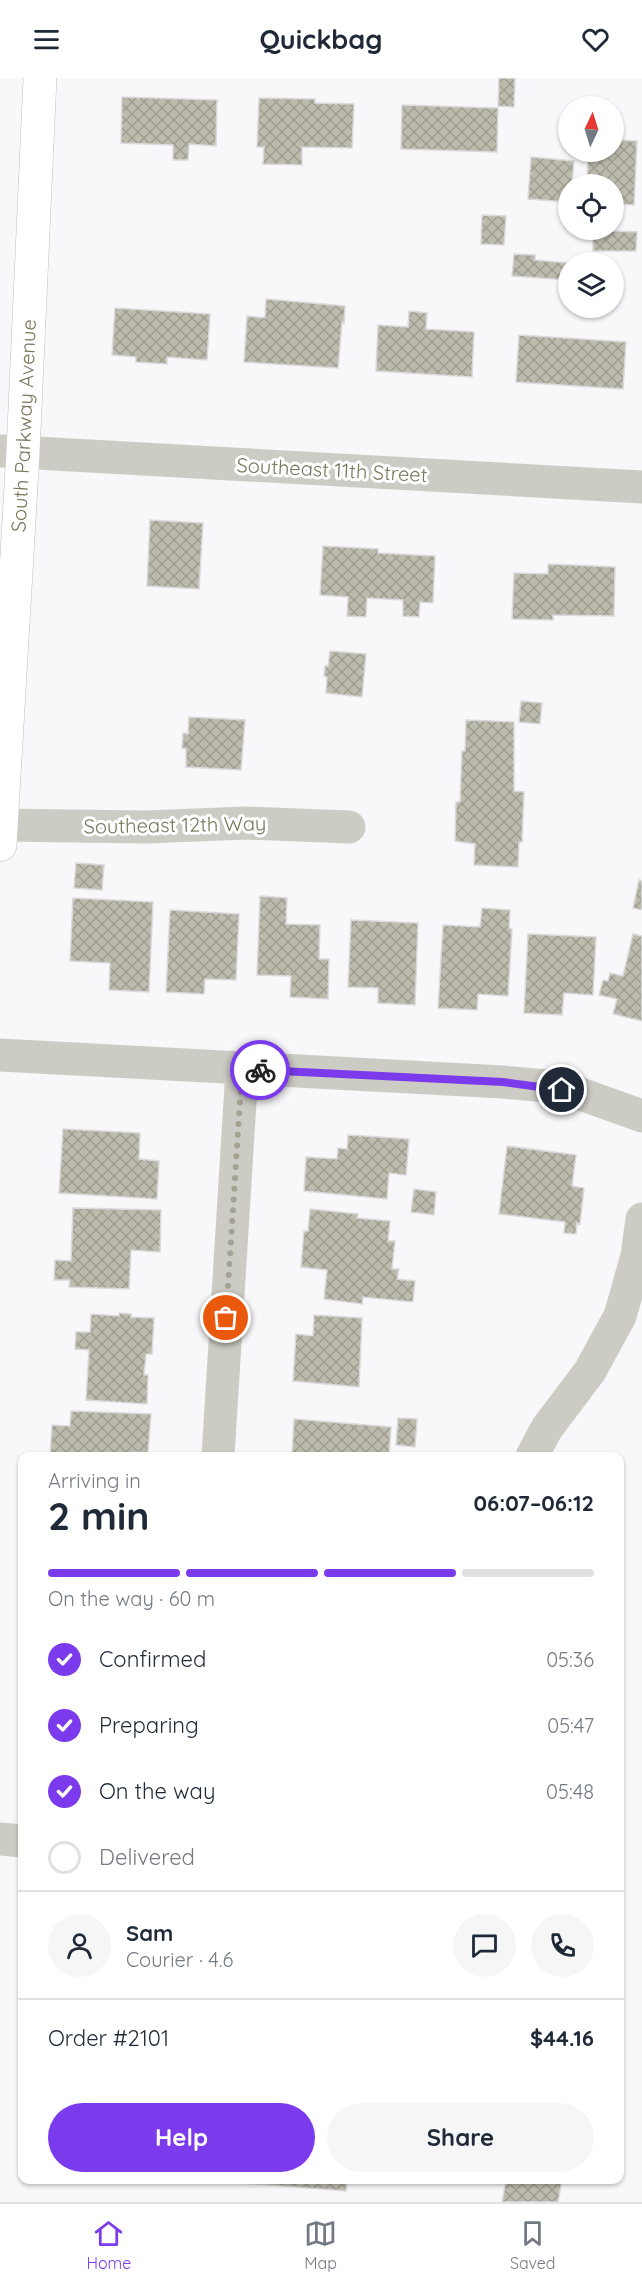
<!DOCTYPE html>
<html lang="en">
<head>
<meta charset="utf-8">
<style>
	:root { --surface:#fff; --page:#f6f6f7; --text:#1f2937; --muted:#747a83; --line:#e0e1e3; --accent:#7c3aed }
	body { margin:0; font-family:Quicksand,sans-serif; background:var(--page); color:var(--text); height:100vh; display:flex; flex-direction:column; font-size:22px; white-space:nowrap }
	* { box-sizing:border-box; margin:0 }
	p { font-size:20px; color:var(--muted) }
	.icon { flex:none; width:33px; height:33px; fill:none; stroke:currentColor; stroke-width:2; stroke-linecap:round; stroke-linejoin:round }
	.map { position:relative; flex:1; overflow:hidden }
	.side { position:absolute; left:18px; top:1374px; width:606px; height:732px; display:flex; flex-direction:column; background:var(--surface); border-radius:12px; box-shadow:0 2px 4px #0004 }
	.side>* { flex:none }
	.needle { width:39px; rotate:4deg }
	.fabs { position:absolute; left:558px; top:18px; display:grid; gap:12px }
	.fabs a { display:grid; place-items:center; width:66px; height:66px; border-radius:50%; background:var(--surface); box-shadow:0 2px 4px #0004; font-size:30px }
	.pin { position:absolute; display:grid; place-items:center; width:51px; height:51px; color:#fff; margin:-26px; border:3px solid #fff; border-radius:50%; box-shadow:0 2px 6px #0007 }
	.courier { position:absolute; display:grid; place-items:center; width:60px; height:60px; margin:-30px; border:4px solid #7c3aed; border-radius:50%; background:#fff; color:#222; box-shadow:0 2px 8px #0007 }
	.overview em { font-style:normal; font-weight:700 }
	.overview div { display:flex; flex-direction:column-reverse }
	.overview { display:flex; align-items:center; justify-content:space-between; height:102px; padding:0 30px }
	h1 { font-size:39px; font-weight:700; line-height:45px }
	.bar { display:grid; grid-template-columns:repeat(4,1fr); gap:9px 6px; align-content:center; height:72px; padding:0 30px }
	.bar i { height:8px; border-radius:4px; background:var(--line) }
	.bar .active { background:var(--accent) }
	.bar p { grid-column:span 4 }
	.line { display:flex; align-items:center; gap:15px; padding:0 30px; border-top:2px solid var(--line) }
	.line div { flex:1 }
	.round { display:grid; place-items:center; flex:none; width:63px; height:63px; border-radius:32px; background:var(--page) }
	ol { padding:0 30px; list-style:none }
	li { display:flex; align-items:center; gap:18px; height:66px }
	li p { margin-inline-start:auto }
	li .icon { padding:6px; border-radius:50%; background:var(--accent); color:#fff; stroke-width:4 }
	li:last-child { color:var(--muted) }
	li i { width:33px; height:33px; border:3px solid var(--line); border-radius:50% }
	.button { display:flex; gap:12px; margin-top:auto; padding:12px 30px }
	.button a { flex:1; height:69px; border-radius:36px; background:var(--accent); color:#fff; font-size:24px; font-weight:700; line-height:69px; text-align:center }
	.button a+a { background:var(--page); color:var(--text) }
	header { display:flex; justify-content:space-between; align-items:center; height:78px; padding:0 30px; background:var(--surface); font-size:27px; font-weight:700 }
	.tab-bar { display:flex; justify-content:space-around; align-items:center; height:84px; border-top:2px solid var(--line); background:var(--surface); font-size:16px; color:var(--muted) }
	.tab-bar a { display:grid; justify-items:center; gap:3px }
	.tab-bar .active { color:var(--accent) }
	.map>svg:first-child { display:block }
	.building { fill:url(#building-cross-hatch); stroke:#dad9db; stroke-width:1.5 }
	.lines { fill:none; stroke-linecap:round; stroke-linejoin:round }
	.major-casing { stroke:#c1c0b7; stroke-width:34 }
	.minor { stroke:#cdccc4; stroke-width:33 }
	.major { stroke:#fff; stroke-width:33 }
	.done { stroke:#a5a291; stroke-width:6; stroke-dasharray:0 10.8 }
	.route { stroke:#7c3aed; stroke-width:8 }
	.labels { text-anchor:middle; stroke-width:6; stroke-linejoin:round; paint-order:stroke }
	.street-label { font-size:20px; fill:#787559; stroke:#fff }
</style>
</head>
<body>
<header><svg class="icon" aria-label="menu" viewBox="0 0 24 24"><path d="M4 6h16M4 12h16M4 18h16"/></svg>Quickbag<svg class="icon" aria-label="heart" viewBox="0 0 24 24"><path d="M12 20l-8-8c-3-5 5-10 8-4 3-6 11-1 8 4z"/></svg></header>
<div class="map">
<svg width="642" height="2124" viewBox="0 0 642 2124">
	<defs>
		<pattern id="building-cross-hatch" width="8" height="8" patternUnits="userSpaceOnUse" patternTransform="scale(1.5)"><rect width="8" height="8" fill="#bdbbad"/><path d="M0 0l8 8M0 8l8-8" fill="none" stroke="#9e9d90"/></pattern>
	</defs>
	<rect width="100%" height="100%" fill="#f8f7f9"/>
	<path class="building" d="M499,0H515L514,29L498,28Z
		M122,19L217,22L216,68L189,66L188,82H173V67L121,65Z
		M259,20L315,21V25L354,26L352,70L302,69V87L263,86L264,69H257Z
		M402,27L498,30L497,74L401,71Z
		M614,62L637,63L634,127L614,126V106H587L588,74H614Z
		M531,79L574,83L572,106H568V124L528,121Z
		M482,137L506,138L504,167L481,166Z
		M614,150L613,153L637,154L636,173H593V152Z
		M514,176L535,177V182L568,185V202L512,198Z
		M266,221L345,228L344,245L342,244L338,290L244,284L247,238L265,240Z
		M115,230L210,236L207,282L167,279V286L136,284V279L112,277Z
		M409,233L427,235L426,251L474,254L472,299L376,293L378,247L408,249Z
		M519,257L626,264L623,311L516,304Z
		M150,442L203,445L199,511L147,508Z
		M323,468L378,471V475L435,478L433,525L420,524L419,539L403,538V522L367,520L366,539L347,538L348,519L320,517Z
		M548,486L615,489L614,538L553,537V542L512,541L514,495L548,496Z
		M330,573L366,576L362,619L326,615L327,599L324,598L325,588H328Z
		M521,623L542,625L540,646L519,644Z
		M189,639L245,642L241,692L186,689V671L182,670L183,655L188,656Z
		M466,642L514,644V713L524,714L522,764H519L518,789L474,787L475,766L455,763L456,724H460L462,673H465Z
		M76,785L104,787L102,812L74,810Z
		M639,802L642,803V832L633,830Z
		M260,818L287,820L286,846L320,847L319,881H329L328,921L290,919L291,898L257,897Z
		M73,820L153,824L149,914L109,912L110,885L70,883Z
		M482,830L510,832L509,850L512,851L508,918L478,916L477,932L438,930L443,847L480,849Z
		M170,832L239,836L236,902L205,901L204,916L166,914Z
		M351,842L418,845L415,927L378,925V910L348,909Z
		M528,856L596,859L593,917L564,915L562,937L524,935Z
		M633,856L642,858V943L613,936L617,921L599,917L603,902L608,903L610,895L623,898Z
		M63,1051L140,1055L139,1081L159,1083L157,1121L59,1115Z
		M348,1057L409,1061L406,1097L389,1095L387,1121L304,1113L306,1079L337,1081L338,1070L347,1071Z
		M507,1068L576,1077L572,1108L584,1110L580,1146L577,1145L576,1156L564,1155L565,1144L499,1136Z
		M414,1111L436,1114L434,1137L411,1134Z
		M73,1130L161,1132L160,1174L131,1172L129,1211L69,1209L70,1202H54L55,1182L71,1183Z
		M310,1131L358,1136L357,1140L390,1143L388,1163H395L392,1191H399L397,1201L415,1203L413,1224L363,1219L362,1226L324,1221L327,1192L301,1189L304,1153H308Z
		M119,1235L131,1236V1239L154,1240L152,1276H146L144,1297H148L147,1326L86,1322L89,1272L75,1271L76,1254H90L91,1236L119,1238Z
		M314,1237L362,1240L359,1309L293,1303L296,1256L313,1258Z
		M71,1333L151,1336L148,1375L134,1374L133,1378H50L52,1347L70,1348Z
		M398,1340L417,1341L415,1369L396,1367Z
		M294,1341L391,1349L389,1378H292Z
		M197,2102H231V2104Z
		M231,2102H347L346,2113L231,2104Z
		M506,2102H562L558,2124H502Z"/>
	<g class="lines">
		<g class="major-casing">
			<g id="major">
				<path id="s1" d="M0,767L23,374L40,0"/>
			</g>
		</g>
		<path class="minor" d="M0,373L642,409
			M1,747L145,749L246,745L349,749
			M0,977L503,1004L546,1008L578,1015L642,1038
			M218,1378L242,992
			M532,1378L547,1350L590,1293L620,1238L637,1178L642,1141
			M0,1761L22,1763"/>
		<use href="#major" class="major"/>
	</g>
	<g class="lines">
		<path class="done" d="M226,1240L242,992H260"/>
		<path class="route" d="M260,992L503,1004L562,1012"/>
	</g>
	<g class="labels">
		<g class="street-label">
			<text dy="7" stroke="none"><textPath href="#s1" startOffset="420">South Parkway Avenue</textPath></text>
			<text transform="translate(332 392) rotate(3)" y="7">Southeast 11th Street</text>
			<text transform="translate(175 747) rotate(-1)" y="7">Southeast 12th Way</text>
		</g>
	</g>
</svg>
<div class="fabs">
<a><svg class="needle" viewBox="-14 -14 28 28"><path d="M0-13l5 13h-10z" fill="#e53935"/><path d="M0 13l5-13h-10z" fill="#747a83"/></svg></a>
<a><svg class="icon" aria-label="locate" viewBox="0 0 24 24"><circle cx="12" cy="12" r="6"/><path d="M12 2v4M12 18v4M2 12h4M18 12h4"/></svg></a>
<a><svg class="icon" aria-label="layers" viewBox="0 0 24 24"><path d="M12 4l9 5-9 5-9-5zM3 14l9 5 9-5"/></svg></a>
</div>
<div class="pin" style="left:226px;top:1240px;background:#ea580c"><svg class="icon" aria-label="bag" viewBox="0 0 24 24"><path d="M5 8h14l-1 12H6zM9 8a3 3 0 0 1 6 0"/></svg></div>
<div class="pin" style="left:562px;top:1012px;background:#1f2937"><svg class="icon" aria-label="home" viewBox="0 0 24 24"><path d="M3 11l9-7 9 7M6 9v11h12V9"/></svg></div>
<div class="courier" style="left:260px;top:992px"><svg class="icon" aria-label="bike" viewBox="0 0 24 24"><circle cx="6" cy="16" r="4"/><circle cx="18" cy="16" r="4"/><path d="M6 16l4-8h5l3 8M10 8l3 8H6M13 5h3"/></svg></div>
<section class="side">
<div class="overview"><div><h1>2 min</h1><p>Arriving in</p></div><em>06:07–06:12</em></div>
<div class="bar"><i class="active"></i><i class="active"></i><i class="active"></i><i></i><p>On the way · 60 m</p></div>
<ol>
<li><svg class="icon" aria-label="check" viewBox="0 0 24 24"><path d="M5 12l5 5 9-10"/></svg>Confirmed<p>05:36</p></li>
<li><svg class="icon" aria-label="check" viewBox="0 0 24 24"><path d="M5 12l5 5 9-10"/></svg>Preparing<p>05:47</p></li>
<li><svg class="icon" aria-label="check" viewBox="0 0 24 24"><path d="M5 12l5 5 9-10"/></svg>On the way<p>05:48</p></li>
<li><i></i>Delivered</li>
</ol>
<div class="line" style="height:108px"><a class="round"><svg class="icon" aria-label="person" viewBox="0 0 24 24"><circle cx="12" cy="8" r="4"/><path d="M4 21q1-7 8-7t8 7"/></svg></a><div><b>Sam</b><p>Courier · 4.6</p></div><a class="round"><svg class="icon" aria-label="chat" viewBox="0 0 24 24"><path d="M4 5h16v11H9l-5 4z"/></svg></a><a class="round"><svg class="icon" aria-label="phone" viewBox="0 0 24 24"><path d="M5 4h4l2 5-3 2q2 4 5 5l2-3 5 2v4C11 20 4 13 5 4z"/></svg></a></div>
<div class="line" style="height:78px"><div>Order #2101</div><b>$44.16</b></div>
<div class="button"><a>Help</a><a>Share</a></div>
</section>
</div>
<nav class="tab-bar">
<a class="active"><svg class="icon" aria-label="home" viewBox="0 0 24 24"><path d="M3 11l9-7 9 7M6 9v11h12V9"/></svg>Home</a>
<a><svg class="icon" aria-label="map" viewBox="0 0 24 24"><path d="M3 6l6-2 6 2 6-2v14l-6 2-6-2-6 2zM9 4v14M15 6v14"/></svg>Map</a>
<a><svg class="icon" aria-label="saved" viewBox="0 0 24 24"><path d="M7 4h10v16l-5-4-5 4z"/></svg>Saved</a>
</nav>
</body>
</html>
